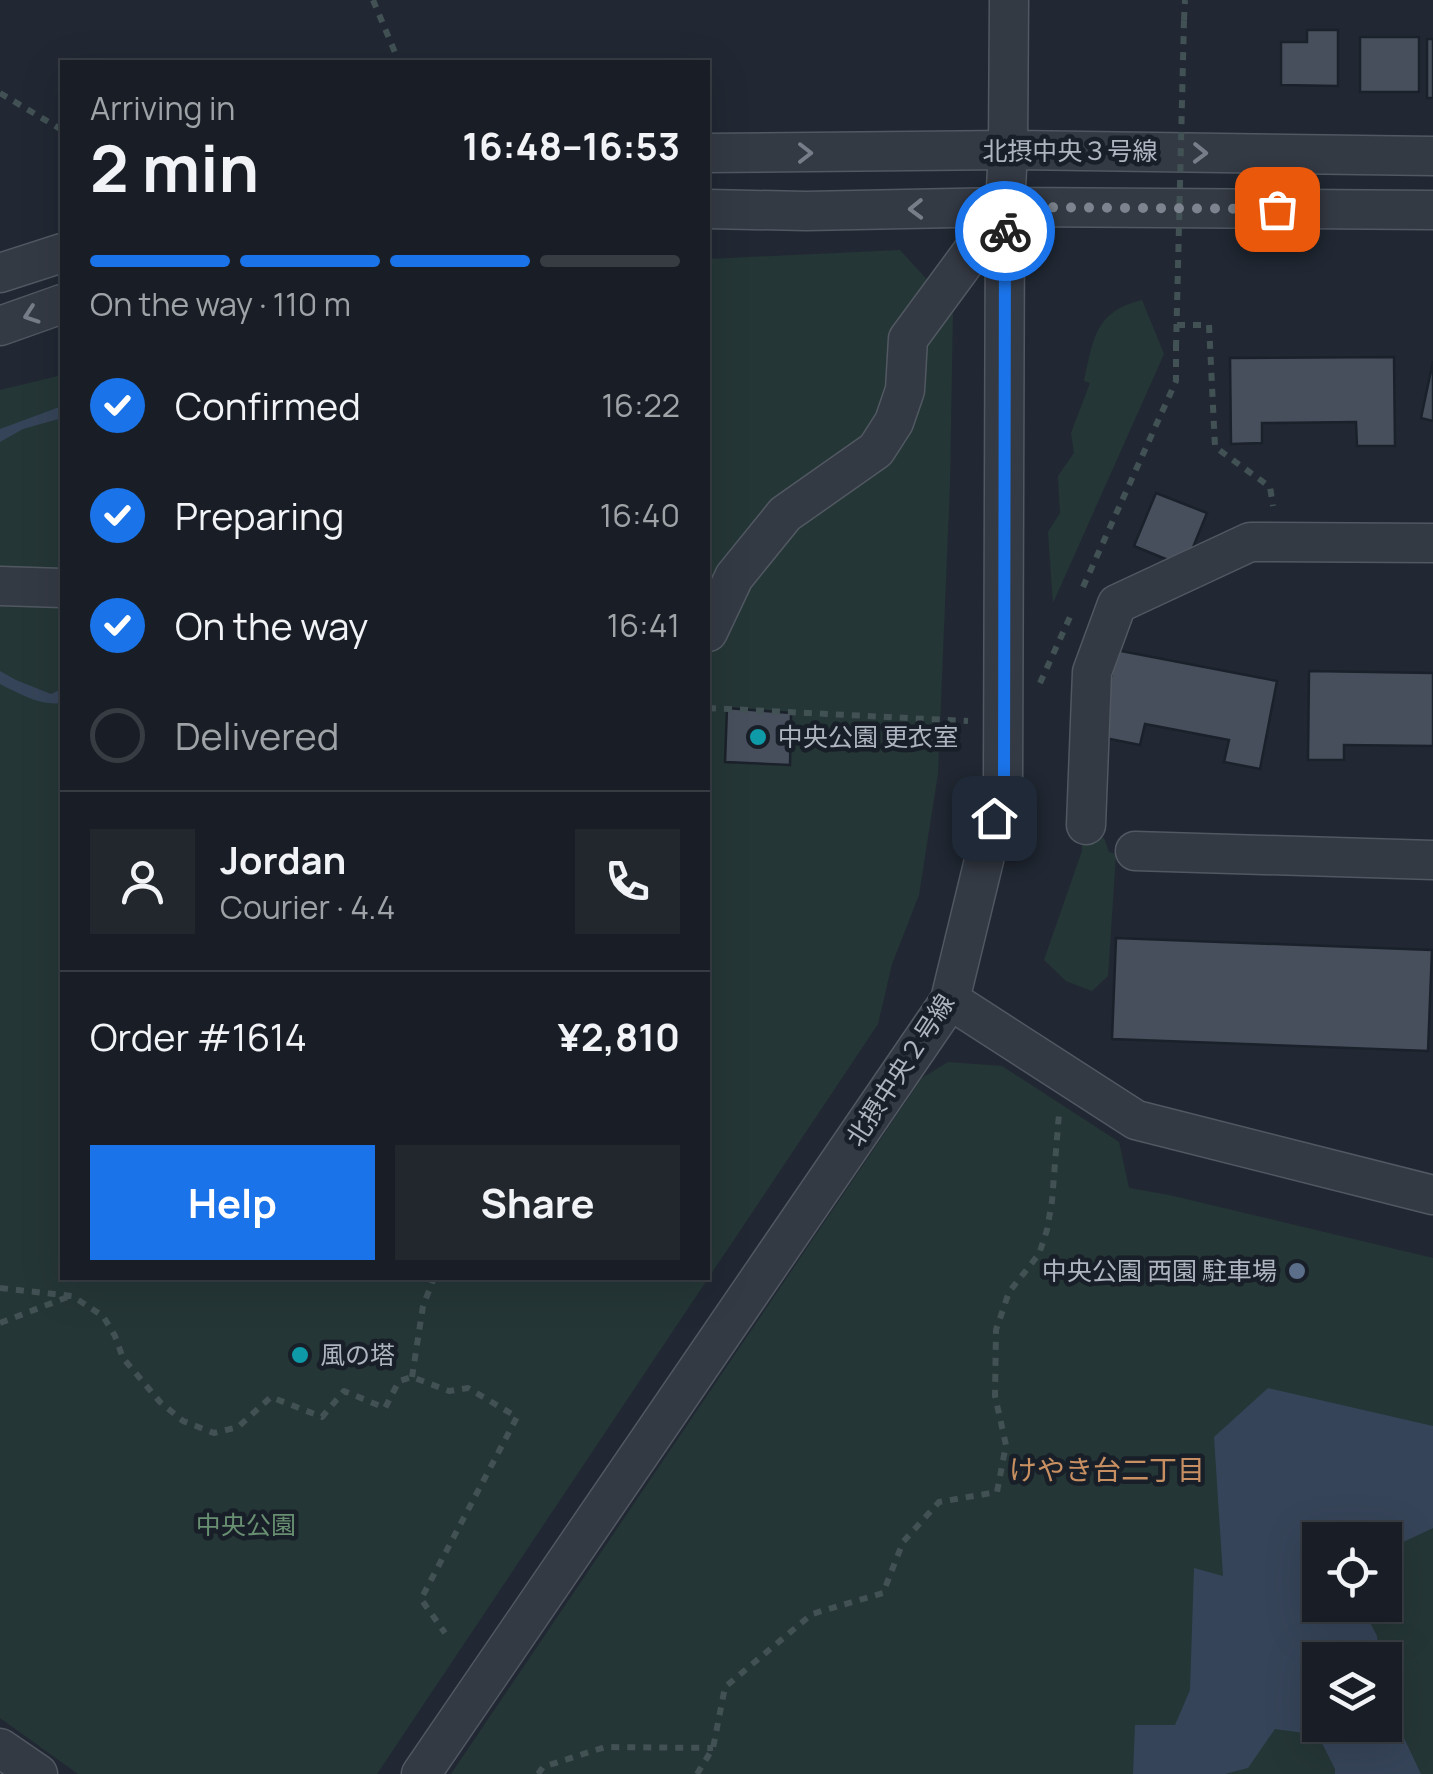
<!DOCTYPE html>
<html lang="en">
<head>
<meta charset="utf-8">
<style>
	:root { --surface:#191e26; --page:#22272e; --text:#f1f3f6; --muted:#9fa2a7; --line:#373c43; --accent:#1a73e8 }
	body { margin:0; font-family:Manrope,"Noto Sans JP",sans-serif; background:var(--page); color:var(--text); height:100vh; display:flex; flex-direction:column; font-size:38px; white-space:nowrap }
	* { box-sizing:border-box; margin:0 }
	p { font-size:32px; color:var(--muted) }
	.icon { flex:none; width:55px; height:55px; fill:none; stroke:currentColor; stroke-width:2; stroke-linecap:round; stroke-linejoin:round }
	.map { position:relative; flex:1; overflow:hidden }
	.drawer { position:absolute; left:60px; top:60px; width:650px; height:1220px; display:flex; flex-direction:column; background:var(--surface); border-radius:0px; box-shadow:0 10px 40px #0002,0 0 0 2px var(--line) }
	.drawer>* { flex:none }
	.buttons { position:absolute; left:1302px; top:1522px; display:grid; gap:20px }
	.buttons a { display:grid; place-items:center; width:100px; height:100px; border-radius:0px; background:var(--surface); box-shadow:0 10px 40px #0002,0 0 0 2px var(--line); font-size:50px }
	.pin { position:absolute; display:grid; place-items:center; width:85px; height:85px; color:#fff; margin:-42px; border-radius:20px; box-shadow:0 5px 15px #0006 }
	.courier { position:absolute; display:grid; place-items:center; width:100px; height:100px; margin:-50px; border:8px solid #1a73e8; border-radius:50%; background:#fff; color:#222; box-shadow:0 2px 12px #0007 }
	.headline em { font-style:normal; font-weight:700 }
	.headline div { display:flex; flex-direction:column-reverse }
	.headline { display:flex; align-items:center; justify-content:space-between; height:170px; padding:0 30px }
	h1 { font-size:65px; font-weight:700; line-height:75px }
	.bar { display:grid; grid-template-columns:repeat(4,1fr); gap:15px 10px; align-content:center; height:120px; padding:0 30px }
	.bar i { height:12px; border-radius:8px; background:var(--line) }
	.bar .active { background:var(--accent) }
	.bar p { grid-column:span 4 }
	.line { display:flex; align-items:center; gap:25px; padding:0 30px; border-top:2px solid var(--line) }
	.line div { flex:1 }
	.round { display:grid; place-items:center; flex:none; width:105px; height:105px; border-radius:0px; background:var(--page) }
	ol { padding:0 30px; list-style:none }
	li { display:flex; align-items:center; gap:30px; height:110px }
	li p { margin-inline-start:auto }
	li .icon { padding:10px; border-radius:50%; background:var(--accent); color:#fff; stroke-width:4 }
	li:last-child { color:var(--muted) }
	li i { width:55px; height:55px; border:5px solid var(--line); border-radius:50% }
	.button { display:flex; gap:20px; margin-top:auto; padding:20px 30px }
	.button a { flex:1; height:115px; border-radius:0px; background:var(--accent); color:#fff; font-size:40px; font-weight:700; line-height:115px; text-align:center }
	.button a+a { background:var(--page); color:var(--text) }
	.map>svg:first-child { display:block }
	.green { fill:#253636; fill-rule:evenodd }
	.water { fill:#364459 }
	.building { fill:#474f5d; stroke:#1b212a; stroke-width:2.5 }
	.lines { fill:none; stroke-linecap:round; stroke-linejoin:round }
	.minor-casing { stroke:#515862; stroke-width:41 }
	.path { stroke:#425154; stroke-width:6; stroke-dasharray:8 8; stroke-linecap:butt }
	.minor { stroke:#343a44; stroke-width:38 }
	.path-bridge { stroke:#425154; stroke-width:6; stroke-dasharray:8 8; stroke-linecap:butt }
	.oneway { stroke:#777e89 }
	.done { stroke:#7d848f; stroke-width:10; stroke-dasharray:0 18 }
	.route { stroke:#1a73e8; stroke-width:12 }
	.culture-dot { fill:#0f9aa8; stroke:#191f28; stroke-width:4 }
	.service-dot { fill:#5c6f8a; stroke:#191f28; stroke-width:4 }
	.labels { text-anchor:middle; stroke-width:9; stroke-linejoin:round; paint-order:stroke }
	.street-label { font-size:25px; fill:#aeb5c1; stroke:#191f28 }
	.poi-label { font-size:25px; fill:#aeb5c1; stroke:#191f28; text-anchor:start }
	.park-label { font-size:25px; fill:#688f72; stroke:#191f28 }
	.neighbourhood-label { font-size:28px; fill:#c89062; stroke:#191f28 }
</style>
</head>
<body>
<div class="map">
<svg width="1433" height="1774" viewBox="0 0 1433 1774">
	<rect width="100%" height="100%" fill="#212833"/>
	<path class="green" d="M900,250L953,308L950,483L938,773L919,895L892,964L878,1024L377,1774H78L0,1718V390L62,375V1278H708V259Z
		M1142,300L1164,354L1053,603L1048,532L1060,513L1058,476L1074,453L1071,433L1090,383L1084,381C1094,339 1094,312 1142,300Z
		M1082,834L1104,838L1109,852L1116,854L1108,976L1092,991L1066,981L1044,960L1082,851Z
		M948,1062L1002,1066L1119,1142L1129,1188L1169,1195L1433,1258V1774H451L922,1078ZM1320,1540H1385V1605H1320ZM1320,1660H1385V1725H1320Z"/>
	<path class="water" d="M62,406V418L23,429L0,442V429Z
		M0,671L16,680L51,694L62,689V703C40,706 20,694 0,684Z
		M1268,1388L1433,1426V1528L1397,1545L1385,1558V1540H1320V1605H1361L1377,1636L1380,1660H1320V1725H1385V1692L1386,1700L1421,1774H1335V1769L1318,1735L1275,1729L1248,1768L1225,1774H1133L1135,1725H1175L1190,1690L1194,1568L1223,1576L1214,1437Z"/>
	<path class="building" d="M1307,30H1338V86L1281,85V42H1307Z
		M1360,37H1419V92H1360Z
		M1427,39H1433V98H1427Z
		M1394,357L1395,446H1357L1356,422L1262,423V443L1231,444L1230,358Z
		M1433,361V421L1421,418Z
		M1156,493L1207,513L1185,567L1134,546Z
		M1116,650L1277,681L1260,769L1224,762L1229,740L1145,724L1140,745L1100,737Z
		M1309,671L1433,673V746L1344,745V760H1308Z
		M727,708L791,713L790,765L725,762Z
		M1116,938L1432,950L1428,1051L1112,1039Z"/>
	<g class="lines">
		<g class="minor-casing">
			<path id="minor" d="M708,153L1008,150L1433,156
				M708,209L806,211L1005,207L1433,210
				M0,273L62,253
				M0,326L62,304
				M0,586L62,588
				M708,632L734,577L785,514L876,450L894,422L905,390L908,339L1005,207
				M1086,825L1092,672L1117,604L1250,542L1433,543
				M1135,851L1433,860
				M950,1000L1136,1120L1433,1195
				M0,1748L38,1774
				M421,1774L950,1000L1003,782L1005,207L1008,150L1009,0"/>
		</g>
		<path class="path" d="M373,0L399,62
			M1184,20L1185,0
			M0,93L62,130
			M1177,325H1209L1215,447L1270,487L1273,506
			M1083,587L1176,381V343
			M1040,683L1070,617
			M708,708L968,721
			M0,1288L72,1296L103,1316L115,1336L123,1358L160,1402L183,1421L214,1433L238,1427L271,1397L322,1417L344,1391L385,1408L399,1381L412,1377L449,1391L468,1388L517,1417L421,1599L445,1633
			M0,1323L70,1296
			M412,1377L423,1306L434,1278
			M538,1774L543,1767L605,1747L713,1748
			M697,1774L713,1748L725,1687L812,1614L883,1593L903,1542L939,1502L997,1492L1006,1445L995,1396L996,1330L1009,1292L1039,1254L1047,1230L1052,1201L1059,1113"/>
		<use href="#minor" class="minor"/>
		<path class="path-bridge" d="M1176,348L1184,20"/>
	</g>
	<defs><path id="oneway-chevron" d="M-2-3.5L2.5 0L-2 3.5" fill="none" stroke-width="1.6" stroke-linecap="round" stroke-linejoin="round" transform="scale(2.5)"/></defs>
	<g class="oneway">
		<use href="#oneway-chevron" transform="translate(805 153)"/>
		<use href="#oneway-chevron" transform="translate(1200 153) rotate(1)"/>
		<use href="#oneway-chevron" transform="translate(916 209) rotate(179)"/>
		<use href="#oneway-chevron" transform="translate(31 315) rotate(161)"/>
	</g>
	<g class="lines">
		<path class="done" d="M1005,231V207L1277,209"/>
		<path class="route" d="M994,818L1004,782L1005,231"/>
	</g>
	<g class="culture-dot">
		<circle cx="758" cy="737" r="10"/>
		<circle cx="300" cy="1355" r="10"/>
	</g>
	<circle class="service-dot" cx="1297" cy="1271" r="10"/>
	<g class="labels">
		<g class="street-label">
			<text x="1070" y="160">北摂中央３号線</text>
			<text transform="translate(900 1070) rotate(-57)" y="9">北摂中央２号線</text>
		</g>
		<g class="poi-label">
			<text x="778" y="746">中央公園 更衣室</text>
			<text x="1277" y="1280" text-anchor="end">中央公園 西園 駐車場</text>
			<text x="320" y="1364">風の塔</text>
		</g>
		<g class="park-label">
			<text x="246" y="1534">中央公園</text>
		</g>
		<g class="neighbourhood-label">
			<text x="1107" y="1480">けやき台二丁目</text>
		</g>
	</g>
</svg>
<div class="buttons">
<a><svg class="icon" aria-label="locate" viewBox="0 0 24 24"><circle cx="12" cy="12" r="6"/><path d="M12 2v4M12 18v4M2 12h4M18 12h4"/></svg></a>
<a><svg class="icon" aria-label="layers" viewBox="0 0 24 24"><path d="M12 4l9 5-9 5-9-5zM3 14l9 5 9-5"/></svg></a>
</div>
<div class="pin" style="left:1277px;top:209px;background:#ea580c"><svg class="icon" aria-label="bag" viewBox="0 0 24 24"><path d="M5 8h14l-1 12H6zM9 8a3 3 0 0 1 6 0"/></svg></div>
<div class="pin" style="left:994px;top:818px;background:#1f2937"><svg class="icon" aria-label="home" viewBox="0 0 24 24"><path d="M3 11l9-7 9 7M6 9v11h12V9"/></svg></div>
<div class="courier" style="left:1005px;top:231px"><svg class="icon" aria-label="bike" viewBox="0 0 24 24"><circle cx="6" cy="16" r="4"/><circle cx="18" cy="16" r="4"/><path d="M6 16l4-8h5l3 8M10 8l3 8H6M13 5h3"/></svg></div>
<section class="drawer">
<div class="headline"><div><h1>2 min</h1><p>Arriving in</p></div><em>16:48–16:53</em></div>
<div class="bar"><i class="active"></i><i class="active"></i><i class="active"></i><i></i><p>On the way · 110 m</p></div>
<ol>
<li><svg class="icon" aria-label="check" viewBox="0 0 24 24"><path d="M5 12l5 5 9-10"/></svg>Confirmed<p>16:22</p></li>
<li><svg class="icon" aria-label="check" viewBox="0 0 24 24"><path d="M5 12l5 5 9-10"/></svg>Preparing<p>16:40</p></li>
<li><svg class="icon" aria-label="check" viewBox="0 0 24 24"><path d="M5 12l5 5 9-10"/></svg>On the way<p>16:41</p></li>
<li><i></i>Delivered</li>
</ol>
<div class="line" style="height:180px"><a class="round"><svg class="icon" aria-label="person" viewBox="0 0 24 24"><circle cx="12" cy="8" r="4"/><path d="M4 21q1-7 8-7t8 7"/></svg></a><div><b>Jordan</b><p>Courier · 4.4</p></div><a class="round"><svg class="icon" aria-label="phone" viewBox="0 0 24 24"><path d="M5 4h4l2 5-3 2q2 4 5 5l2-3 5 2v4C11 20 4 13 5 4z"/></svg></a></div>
<div class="line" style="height:130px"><div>Order #1614</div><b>¥2,810</b></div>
<div class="button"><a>Help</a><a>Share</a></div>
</section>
</div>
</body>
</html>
